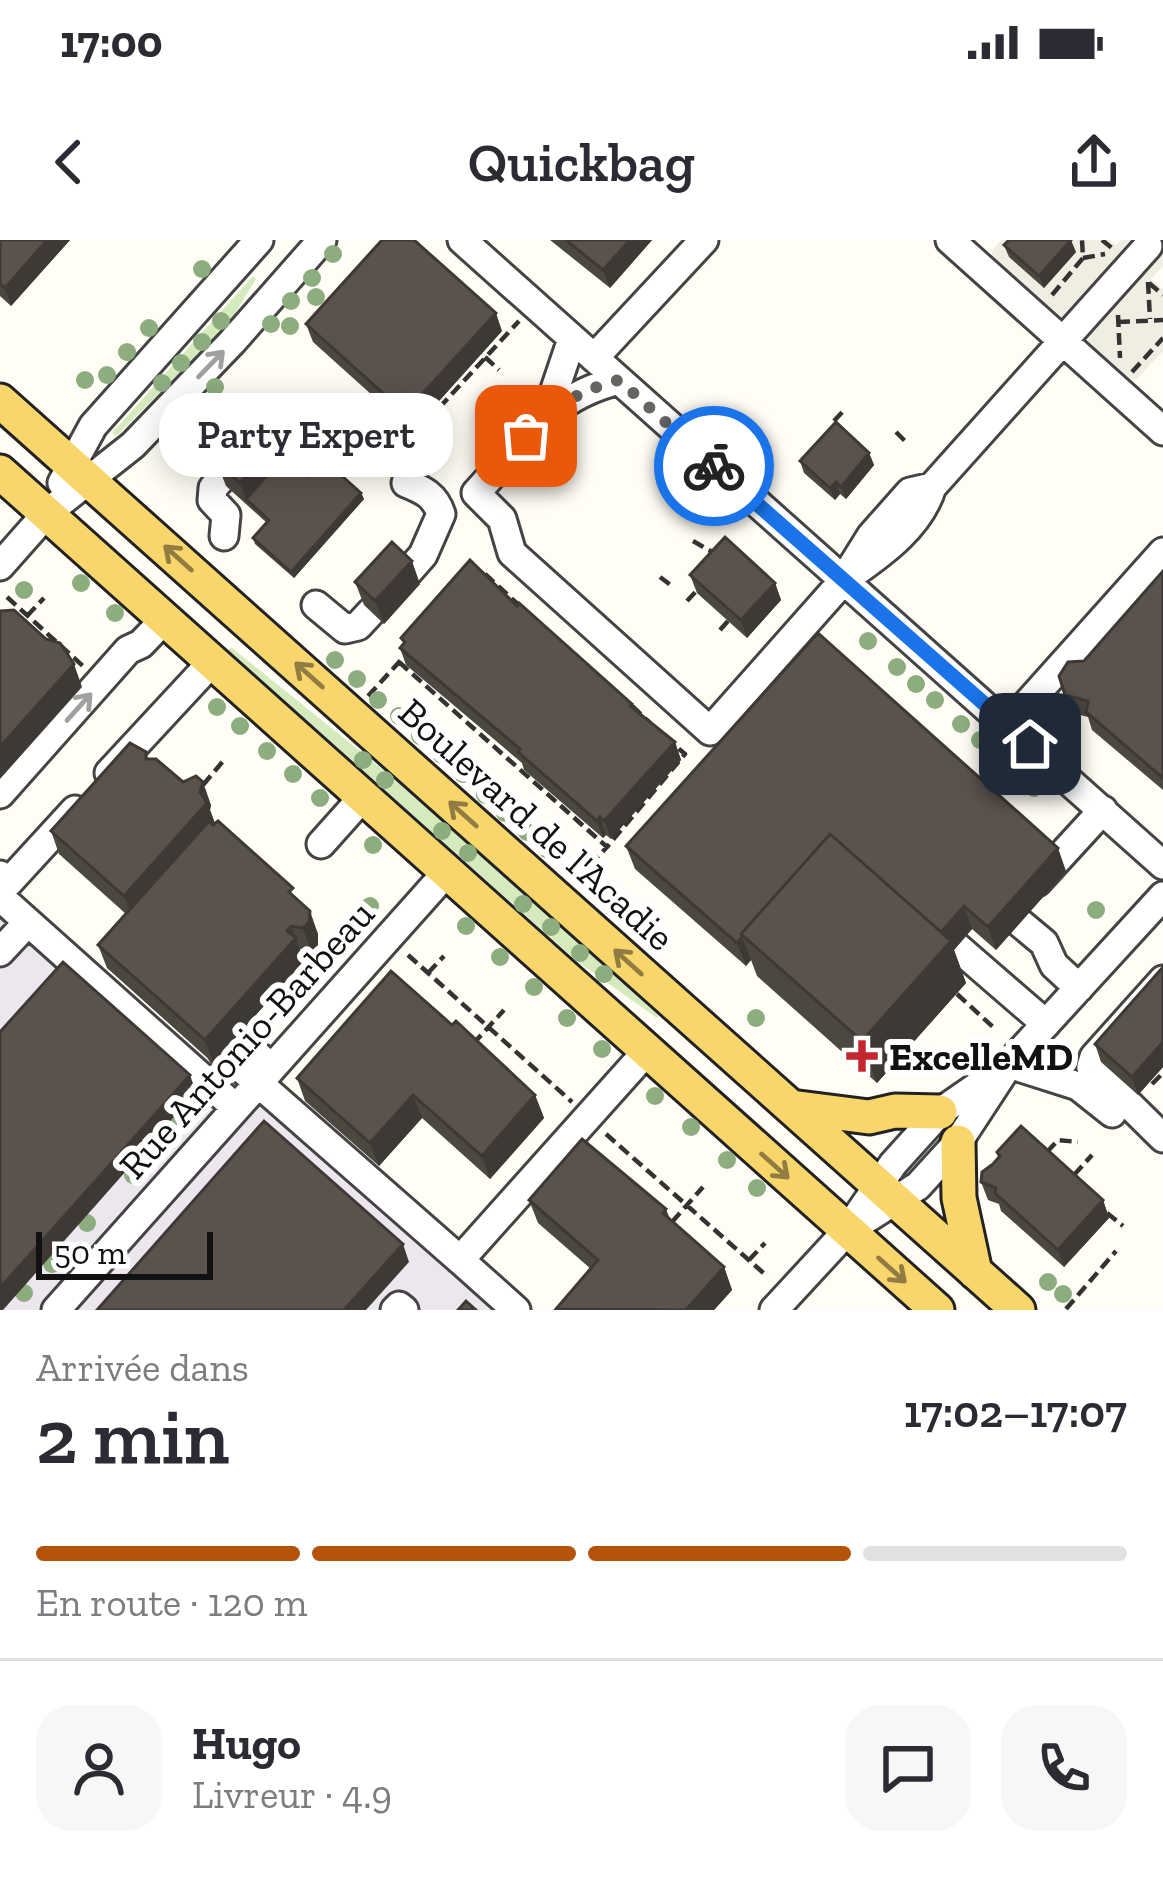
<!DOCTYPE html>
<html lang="fr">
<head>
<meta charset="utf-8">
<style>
	:root { --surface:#fff; --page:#f7f7f7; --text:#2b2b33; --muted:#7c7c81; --line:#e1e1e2; --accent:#b45309 }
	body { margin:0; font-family:"Zilla Slab",serif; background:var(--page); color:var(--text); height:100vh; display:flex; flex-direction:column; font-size:45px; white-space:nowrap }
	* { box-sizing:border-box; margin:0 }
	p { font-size:39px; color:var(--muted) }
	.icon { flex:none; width:66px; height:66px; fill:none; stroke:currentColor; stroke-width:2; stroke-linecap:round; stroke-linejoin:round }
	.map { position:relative; height:1070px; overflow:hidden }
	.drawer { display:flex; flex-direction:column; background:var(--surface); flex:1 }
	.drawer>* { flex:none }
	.scale { position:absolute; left:36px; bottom:30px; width:177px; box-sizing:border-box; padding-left:12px; border:6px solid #111; border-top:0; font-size:33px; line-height:42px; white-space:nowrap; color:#111; -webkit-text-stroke:9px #fff; paint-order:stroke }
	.pin { position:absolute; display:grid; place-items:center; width:102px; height:102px; color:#fff; margin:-51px; border-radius:24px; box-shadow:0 6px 18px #0006 }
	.courier { position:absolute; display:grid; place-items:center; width:120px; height:120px; margin:-60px; border:9px solid #1a73e8; border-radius:50%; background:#fff; color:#222; box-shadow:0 3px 15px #0007 }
	.bubble { position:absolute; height:84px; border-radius:36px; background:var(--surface); box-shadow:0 6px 30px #0003; font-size:39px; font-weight:600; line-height:84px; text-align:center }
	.headline em { font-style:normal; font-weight:600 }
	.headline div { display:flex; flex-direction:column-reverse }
	.headline { display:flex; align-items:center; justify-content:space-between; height:204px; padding:0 36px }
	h1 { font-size:78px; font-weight:600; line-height:90px }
	.bar { display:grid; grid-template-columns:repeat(4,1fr); gap:18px 12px; align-content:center; height:144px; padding:0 36px }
	.bar i { height:15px; border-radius:9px; background:var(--line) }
	.bar .current { background:var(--accent) }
	.bar p { grid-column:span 4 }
	.line { display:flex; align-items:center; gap:30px; padding:0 36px; border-top:3px solid var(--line) }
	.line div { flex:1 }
	.round { display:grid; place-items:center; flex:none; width:126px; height:126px; border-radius:36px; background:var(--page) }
	.status { display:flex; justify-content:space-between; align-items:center; height:84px; padding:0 60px; background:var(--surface); direction:ltr }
	.status svg { height:33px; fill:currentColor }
	header { display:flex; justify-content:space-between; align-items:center; height:156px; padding:0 36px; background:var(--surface); font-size:54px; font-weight:600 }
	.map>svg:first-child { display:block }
	.industrial { fill:#eee6ef }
	.green { fill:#d5ebbd }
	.plaza { fill:#f1ede2 }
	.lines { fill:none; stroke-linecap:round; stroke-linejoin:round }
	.minor-casing { stroke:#444; stroke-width:33 }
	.major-casing { stroke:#222; stroke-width:39 }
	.path { stroke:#333; stroke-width:4.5; stroke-dasharray:12 6; stroke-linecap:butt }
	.minor { stroke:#fff; stroke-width:27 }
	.major { stroke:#f9d66b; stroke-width:33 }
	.tree { fill:#8dad7f }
	.wall { fill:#4d4742 }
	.shaded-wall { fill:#3f3936 }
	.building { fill:#5a524d; stroke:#3f3936; stroke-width:3 }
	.oneway { stroke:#a0a0a0 }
	.oneway2 { stroke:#917d42 }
	.done { stroke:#646461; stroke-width:12; stroke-dasharray:0 21.6 }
	.route { stroke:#1a73e8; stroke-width:15 }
	.poi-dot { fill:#c4262e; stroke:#fff; stroke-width:4.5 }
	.labels { text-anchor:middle; stroke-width:12; stroke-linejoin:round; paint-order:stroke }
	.street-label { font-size:39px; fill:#111; stroke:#fff }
	.poi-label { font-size:39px; font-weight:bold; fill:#111; stroke:#fff; text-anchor:start }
</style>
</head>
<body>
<div class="status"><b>17:00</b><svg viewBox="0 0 49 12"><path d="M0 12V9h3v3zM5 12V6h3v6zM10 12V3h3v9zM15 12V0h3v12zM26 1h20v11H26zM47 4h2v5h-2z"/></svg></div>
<header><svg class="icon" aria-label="back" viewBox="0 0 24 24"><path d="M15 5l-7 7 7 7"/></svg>Quickbag<svg class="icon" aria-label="share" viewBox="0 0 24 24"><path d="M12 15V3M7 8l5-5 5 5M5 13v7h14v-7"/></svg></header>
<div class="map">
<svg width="1163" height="1070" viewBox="0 0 1163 1070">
	<rect width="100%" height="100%" fill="#fffdf5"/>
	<path class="industrial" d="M0,635L64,695L498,1070H0Z"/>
	<path class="green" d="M253,36L256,39L228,85L116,196L112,193Z
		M231,407L402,545L659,776L657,778L578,722L228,410Z"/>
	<path class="plaza" d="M1001,0H1109L1116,5L1121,0H1163V26L1151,39L1163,49V111L1137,139L1125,140L992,20V11Z"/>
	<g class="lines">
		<g class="minor-casing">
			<path id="minor" d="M462,0L1163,625
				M950,0L1163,191
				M594,118L704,0
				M619,140C548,158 523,202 476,253L502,279L512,313L710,491L843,341L871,296L910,252L932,247
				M547,173L572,99
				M62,243L93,186L259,0
				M406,243C423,250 435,255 441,274L423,315L408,332
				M224,296L226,275L212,260L213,248L276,176L291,173L327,203
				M0,326L47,273L133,205L232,102L322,0
				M851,335C884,312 920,286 932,247L1148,6
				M316,365L345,389L358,386L371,372
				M1009,484L1163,312
				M109,533L212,422
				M0,554L128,410L141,404L165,379
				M321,604L363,557
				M0,635L8,643L75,570
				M1037,642L1103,570
				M0,657L236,868
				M1008,673L1044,703L1054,725L1079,748
				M957,707L1046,784
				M0,712L28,682
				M1163,740L1094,817L1091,827L1163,898
				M236,797L272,828
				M223,812L460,1020L647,811
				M1009,824L1078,846L1112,873
				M847,991L918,946L958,902L1009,824L1163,656
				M460,1020L516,1070
				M56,1070L446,633
				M395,1070L399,1066L404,1070
				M774,1070L847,991L893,924L940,872L995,834"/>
		</g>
		<g class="major-casing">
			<path id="major" d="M0,161L1018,1070
				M0,232L937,1070
				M791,867L869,877L895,871L940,872
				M958,902L959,958L975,1032"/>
		</g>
		<path class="path" d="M1102,0L1113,9
			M1083,18L1105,14
			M1148,42L1150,79
			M1149,43L1163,55
			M1052,55L1083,18L1082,0
			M1118,75L1120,118
			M1118,82L1163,80
			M485,117L499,130
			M1132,132L1163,98
			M834,181L845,169
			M896,192L907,203
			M427,209L416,193L519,81
			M693,301L714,313
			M485,334L521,367
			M660,337L672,346
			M7,357L83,426
			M687,361L700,347
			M27,376L44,358
			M720,390L728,381
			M399,422L607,607L685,514L672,503
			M368,456L401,420
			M632,466L650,483
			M203,545L224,520
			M578,638L607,607
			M408,715L572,862
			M428,733L444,716
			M957,754L993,787
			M473,804L504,770
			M1152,844L1163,833
			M606,894L768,1037
			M1047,912L1058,900L1078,902
			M1074,935L1092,915
			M1107,973L1123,986
			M672,982L703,947
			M749,1020L765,1003
			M1066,1069L1116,1011"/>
		<use href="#minor" class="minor"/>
		<use href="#major" class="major"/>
	</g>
	<g class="tree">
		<circle cx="333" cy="14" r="9"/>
		<circle cx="202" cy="29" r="9"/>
		<circle cx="312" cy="38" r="9"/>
		<circle cx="316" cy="57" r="9"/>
		<circle cx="291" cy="61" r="9"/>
		<circle cx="221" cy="81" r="9"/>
		<circle cx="271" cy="84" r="9"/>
		<circle cx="290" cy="86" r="9"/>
		<circle cx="149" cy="88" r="9"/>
		<circle cx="202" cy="102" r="9"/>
		<circle cx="127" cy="112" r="9"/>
		<circle cx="181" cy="123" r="9"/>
		<circle cx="107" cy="135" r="9"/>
		<circle cx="85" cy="140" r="9"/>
		<circle cx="162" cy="143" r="9"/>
		<circle cx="215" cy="147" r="9"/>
		<circle cx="194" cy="170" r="9"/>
		<circle cx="172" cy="193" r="9"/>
		<circle cx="81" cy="343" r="9"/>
		<circle cx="24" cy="350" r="9"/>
		<circle cx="115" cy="373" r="9"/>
		<circle cx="868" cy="401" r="9"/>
		<circle cx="335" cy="420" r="9"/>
		<circle cx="897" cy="427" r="9"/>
		<circle cx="357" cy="439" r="9"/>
		<circle cx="916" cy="444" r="9"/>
		<circle cx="378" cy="460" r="9"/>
		<circle cx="935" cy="460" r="9"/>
		<circle cx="217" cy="467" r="9"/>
		<circle cx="399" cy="476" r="9"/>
		<circle cx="961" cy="484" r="9"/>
		<circle cx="240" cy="486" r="9"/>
		<circle cx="420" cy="496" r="9"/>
		<circle cx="980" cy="500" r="9"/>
		<circle cx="267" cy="511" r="9"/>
		<circle cx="442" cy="515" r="9"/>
		<circle cx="998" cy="517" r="9"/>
		<circle cx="363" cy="520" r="9"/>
		<circle cx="293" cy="534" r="9"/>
		<circle cx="463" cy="534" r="9"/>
		<circle cx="385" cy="540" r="9"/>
		<circle cx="1034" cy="548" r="9"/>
		<circle cx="485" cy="555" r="9"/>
		<circle cx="320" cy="558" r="9"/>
		<circle cx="505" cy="573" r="9"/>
		<circle cx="442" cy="591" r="9"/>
		<circle cx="527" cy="592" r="9"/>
		<circle cx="373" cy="605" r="9"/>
		<circle cx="548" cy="610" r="9"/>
		<circle cx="468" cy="613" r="9"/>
		<circle cx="605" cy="654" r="9"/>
		<circle cx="523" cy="664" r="9"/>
		<circle cx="370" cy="666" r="9"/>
		<circle cx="1096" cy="670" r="9"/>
		<circle cx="466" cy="686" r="9"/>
		<circle cx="551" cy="687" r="9"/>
		<circle cx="580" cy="713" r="9"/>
		<circle cx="322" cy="715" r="9"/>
		<circle cx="500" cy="717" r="9"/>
		<circle cx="604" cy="734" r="9"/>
		<circle cx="294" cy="747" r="9"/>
		<circle cx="534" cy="747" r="9"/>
		<circle cx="567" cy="778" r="9"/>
		<circle cx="756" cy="778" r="9"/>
		<circle cx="260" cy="786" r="9"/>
		<circle cx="602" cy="809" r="9"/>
		<circle cx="655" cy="856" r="9"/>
		<circle cx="179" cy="883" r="9"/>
		<circle cx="691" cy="887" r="9"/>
		<circle cx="157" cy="908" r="9"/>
		<circle cx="727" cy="920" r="9"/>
		<circle cx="133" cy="935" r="9"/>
		<circle cx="757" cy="948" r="9"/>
		<circle cx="87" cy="983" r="9"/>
		<circle cx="52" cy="1024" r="9"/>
		<circle cx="1048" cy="1042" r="9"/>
		<circle cx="24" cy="1053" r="9"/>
		<circle cx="1063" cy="1054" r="9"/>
	</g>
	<path class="wall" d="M0,0H70L11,66L0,56Z
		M550,0H652L610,48Z
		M1004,5L1076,12L1044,48L1009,17Z
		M306,84L502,91L412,191L313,102Z
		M293,200L283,210L285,215L308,236L361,253L364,259L294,338L255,304L253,298L267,283L226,246L217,223Z
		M869,213L874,225L846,259L840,254L835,260L804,233L800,221Z
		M1163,331V550L1092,490L1088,477L1072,473L1059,436L1084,421Z
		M690,335L775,343L781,360L747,398L697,353Z
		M355,342L420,344L384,384L364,365Z
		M517,366L632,464L634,470L675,502L681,520L611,599L606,595L603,598L524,530L522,523L406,425L400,408L403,404L401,398Z
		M146,512L148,519L211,565L210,570L215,584L298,660L318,694V705L311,711L300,709L304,721L213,823L107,728L98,705L126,674L59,614L51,591Z
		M626,606L1066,631L996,710L972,689L954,710L966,743L877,843L757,736L751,720L746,726L635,629Z
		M1163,727V827L1138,855L1101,822L1095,804Z
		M297,838L535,855L544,878L490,939L422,878L379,926L305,861Z
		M997,912L1103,960L1109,978L1064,1027L1001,971L999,964L988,960L981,942L998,918Z
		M529,960L666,969L670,979L724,1027L732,1050L714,1070H556L591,1029L538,983Z"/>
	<path class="shaded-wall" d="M47,0H70L11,66L5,48Z
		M630,0H652L610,48L603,30Z
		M1071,0L1076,12L1044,48L1039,36Z
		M496,73L502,91L412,191L405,173Z
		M284,177L293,200L283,210L287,221L246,259L240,243L271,191Z
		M869,213L874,225L846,259L841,247Z
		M836,242L840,254L835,260L830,248Z
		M361,253L364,259L294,338L291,332Z
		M412,321L420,344L384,384L375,361Z
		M775,343L781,360L747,398L741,380Z
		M74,424L82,447L0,539V507Z
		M675,502L681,520L611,599L604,581Z
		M203,542L211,565L210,570L216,586L133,679L124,656L200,552Z
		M600,577L606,595L603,598L597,581Z
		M1058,608L1066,631L996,710L988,687Z
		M964,666L972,689L954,710L966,743L877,843L862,801L934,699Z
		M310,671L318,694V705L311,711L303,688Z
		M291,686L304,721L213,823L205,800Z
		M742,697L751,720L746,726L737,703Z
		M1163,802V827L1138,855L1132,837Z
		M190,835L196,852L3,1070H0V1048Z
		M413,855L422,878L379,926L370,903Z
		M535,855L544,878L490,939L482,916Z
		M1103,960L1109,978L1064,1027L1058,1010Z
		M403,1004L409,1022L366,1070H344Z
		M724,1027L732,1050L714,1070H686Z"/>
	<path class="building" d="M0,0H47L5,48L0,44Z
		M382,0H414L496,73L405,173L306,84Z
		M566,0H630L603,30Z
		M1009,0H1071L1039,36L1004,5Z
		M270,164L284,177L271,191L279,198L240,243L217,223Z
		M836,182L869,213L841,247L836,242L830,248L800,221Z
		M285,215L308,236L323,219L361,253L291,332L253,298L269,280L246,259Z
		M725,297L775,343L741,380L690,335Z
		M392,302L412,321L375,361L355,342Z
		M470,320L517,366L519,363L632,464L630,466L675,502L604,581L600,577L597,581L518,512L520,509L400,408L405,402L401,398Z
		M1163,331V538L1086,472L1088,461L1065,455L1059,436L1068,422L1084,421Z
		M14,370L46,399L60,403L74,424L0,507V371Z
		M818,393L1058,608L988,687L964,666L941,692L830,594L741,694L742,697L737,703L626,606Z
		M130,503L146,512V519H156L183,542L196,536L203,542L200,552L207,563L124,656L51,591Z
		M209,581L213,585L218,581L293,648L289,652L310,671L309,682L303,688L291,686L287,691L296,698L205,800L98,705Z
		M830,594L951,701L862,801L741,694Z
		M63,722L190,835L0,1048V792Z
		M1163,727V802L1132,837L1095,804Z
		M391,731L452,785L456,781L535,855L482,916L413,855L370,903L297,838Z
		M264,881L403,1004L344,1070H97Z
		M1021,886L1103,960L1058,1010L995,953L996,948L981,942L982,932L993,924L1000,916L997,912Z
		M582,899L666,969L663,973L724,1027L686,1070L556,1069L598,1020L529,960Z
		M466,1061L476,1070H458Z"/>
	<defs><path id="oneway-shaft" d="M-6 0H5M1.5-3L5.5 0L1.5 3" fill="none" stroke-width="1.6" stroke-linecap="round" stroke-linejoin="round" transform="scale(3)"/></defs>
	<g class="oneway">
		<use href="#oneway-shaft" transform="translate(211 124) rotate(-46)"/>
		<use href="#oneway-shaft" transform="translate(79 467) rotate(-48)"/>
	</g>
	<g class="oneway2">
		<use href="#oneway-shaft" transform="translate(178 318) rotate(-138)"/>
		<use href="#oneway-shaft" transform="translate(309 435) rotate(-138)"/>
		<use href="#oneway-shaft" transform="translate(463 574) rotate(-138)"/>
		<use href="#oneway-shaft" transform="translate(628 722) rotate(-138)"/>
		<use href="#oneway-shaft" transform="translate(775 926) rotate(42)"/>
		<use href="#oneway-shaft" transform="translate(892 1030) rotate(42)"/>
	</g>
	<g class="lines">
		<path class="done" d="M526,196C553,167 580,150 619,140L714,226"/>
		<path class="route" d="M714,226L1030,504"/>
	</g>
	<path class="poi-dot" d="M856 798h12v12h12v12h-12v12h-12v-12h-12v-12h12z"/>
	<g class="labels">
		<g class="street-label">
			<text transform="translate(537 584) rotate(42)" y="14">Boulevard de l'Acadie</text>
			<text transform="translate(246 799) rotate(-48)" y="14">Rue Antonio-Barbeau</text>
		</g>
		<g class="poi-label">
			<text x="889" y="830">ExcelleMD</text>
		</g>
	</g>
</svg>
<div class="scale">50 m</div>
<div class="pin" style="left:526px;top:196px;background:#ea580c"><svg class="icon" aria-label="bag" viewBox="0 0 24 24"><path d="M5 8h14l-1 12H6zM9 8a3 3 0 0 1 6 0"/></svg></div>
<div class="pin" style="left:1030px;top:504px;background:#1f2937"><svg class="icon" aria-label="home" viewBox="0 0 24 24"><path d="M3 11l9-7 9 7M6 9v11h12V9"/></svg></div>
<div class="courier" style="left:714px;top:226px"><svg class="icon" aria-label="bike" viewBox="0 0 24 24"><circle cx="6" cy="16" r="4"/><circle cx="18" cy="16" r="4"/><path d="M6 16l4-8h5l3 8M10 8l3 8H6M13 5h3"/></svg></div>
<div class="bubble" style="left:159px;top:153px;width:294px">Party Expert</div>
</div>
<section class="drawer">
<div class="headline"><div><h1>2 min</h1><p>Arrivée dans</p></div><em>17:02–17:07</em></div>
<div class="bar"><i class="current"></i><i class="current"></i><i class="current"></i><i></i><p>En route · 120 m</p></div>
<div class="line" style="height:216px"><a class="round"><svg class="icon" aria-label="person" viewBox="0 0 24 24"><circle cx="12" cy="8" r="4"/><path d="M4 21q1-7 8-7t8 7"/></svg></a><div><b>Hugo</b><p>Livreur · 4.9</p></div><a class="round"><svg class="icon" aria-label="chat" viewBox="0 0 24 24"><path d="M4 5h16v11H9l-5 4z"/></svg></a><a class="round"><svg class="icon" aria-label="phone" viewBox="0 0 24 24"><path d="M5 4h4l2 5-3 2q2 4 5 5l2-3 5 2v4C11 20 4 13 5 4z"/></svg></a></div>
</section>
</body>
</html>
